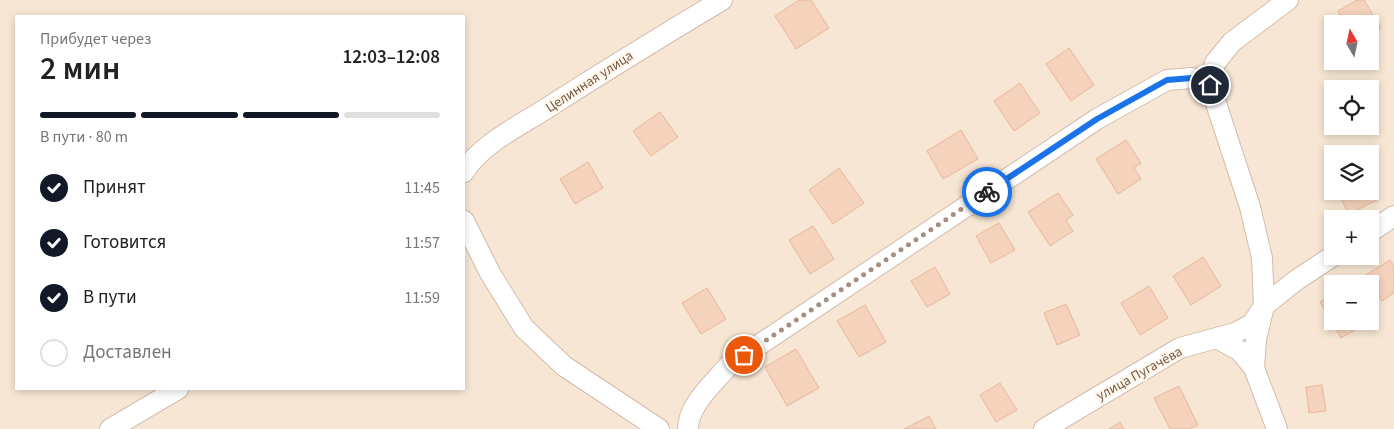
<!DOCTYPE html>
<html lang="ru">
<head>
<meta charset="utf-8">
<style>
	:root { --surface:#fff; --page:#f2f2f2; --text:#222; --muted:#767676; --line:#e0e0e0; --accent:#111827 }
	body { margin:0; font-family:"Source Sans 3",sans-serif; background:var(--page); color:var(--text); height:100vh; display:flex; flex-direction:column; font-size:19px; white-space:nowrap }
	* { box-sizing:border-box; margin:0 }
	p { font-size:16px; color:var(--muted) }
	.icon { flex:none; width:28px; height:28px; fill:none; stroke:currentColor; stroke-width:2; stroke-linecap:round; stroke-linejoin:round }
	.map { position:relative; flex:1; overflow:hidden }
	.drawer { position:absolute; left:15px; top:15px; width:450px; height:375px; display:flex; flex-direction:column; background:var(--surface); border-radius:0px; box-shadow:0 2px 8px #0003 }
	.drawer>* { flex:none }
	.needle { width:32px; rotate:351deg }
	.controls { position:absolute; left:1324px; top:15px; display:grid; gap:10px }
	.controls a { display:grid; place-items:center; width:55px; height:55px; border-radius:0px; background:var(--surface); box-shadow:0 2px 8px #0003; font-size:25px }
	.pin { position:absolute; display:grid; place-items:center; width:42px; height:42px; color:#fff; margin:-21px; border:2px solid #fff; border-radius:50%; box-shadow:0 1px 5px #0007 }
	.courier { position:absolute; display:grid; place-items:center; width:50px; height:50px; margin:-25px; border:4px solid #1a73e8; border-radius:50%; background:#fff; color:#222; box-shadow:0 1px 6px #0007 }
	.head em { font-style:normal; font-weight:600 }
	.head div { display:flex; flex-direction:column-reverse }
	.head { display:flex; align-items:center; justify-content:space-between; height:85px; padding:0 25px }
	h1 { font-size:32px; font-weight:600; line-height:38px }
	.bar { display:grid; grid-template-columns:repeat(4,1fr); gap:8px 5px; align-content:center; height:60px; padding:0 25px }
	.bar i { height:6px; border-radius:4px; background:var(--line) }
	.bar .current { background:var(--accent) }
	.bar p { grid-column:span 4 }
	ol { padding:0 25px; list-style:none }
	li { display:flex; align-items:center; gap:15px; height:55px }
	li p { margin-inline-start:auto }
	li .icon { padding:5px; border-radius:50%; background:var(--accent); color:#fff; stroke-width:4 }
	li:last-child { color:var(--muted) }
	li i { width:28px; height:28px; border:2px solid var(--line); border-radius:50% }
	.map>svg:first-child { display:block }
	.residential { fill:#f6e6d3; fill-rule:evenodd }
	.building { fill:#f5d2bb; stroke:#e9b89a }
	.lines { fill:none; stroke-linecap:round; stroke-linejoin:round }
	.minor-casing { stroke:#d2bdad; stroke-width:22 }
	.minor { stroke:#fff; stroke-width:20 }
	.done { stroke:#a78f7f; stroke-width:5; stroke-dasharray:0 9 }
	.route { stroke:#1a73e8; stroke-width:6 }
	.labels { text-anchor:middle; stroke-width:5; stroke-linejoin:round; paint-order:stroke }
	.street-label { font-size:14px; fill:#785948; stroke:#fff8ed }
</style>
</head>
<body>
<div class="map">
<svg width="1394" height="429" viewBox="0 0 1394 429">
	<rect width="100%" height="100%" fill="#fef4e5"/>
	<path class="residential" d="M0,0H1394V429H0ZM16,16H464V389H16ZM1332,24H1370V61H1332ZM1332,89H1370V126H1332ZM1332,154H1370V191H1332ZM1332,219H1370V256H1332ZM1332,284H1370V321H1332Z"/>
	<path class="building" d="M799,0H811L829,28L796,49L775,16Z
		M1357,0H1364L1381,28L1370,35V24H1346L1338,11Z
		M1069,48L1094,85L1071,101L1046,64Z
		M1020,83L1040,113L1014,131L994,101Z
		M660,112L678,137L651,156L633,131Z
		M961,130L978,159L943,179L927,151Z
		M1126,140L1141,163L1134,168L1141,179L1118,194L1096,159Z
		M588,162L603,188L575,204L560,179Z
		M839,168L864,203L833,224L809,190Z
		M1370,182L1379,199L1349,214L1337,191H1370Z
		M1058,193L1073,215L1066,220L1073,231L1050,246L1028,212Z
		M999,223L1015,250L991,263L976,236Z
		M813,226L834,259L810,274L789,240Z
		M1203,257L1221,286L1191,305L1173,276Z
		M1390,260L1394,266V293L1382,301L1366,275Z
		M935,267L950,294L927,307L911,281Z
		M1149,286L1168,318L1140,335L1121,303Z
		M707,288L726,319L701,334L682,303Z
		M1332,295V321L1367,323L1341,338L1320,302Z
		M1066,304L1080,335L1057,345L1044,313Z
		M865,305L886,342L859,357L837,321Z
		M796,349L819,388L787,406L765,367Z
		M1000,383L1017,410L996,422L980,395Z
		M1322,385L1326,411L1309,413L1306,387Z
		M1179,386L1198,425L1190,429H1170L1154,398Z
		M929,416L936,429H904Z
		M1120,422L1124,429H1109Z"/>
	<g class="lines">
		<g class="minor-casing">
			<path id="minor" d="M1210,85L1250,207L1262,258L1264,306L1256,339L1254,368L1277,429
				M464,172C480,145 517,127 544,110C603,72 662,36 722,0
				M464,221L490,273L524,328L564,366L659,429
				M1370,232L1394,216
				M1217,338L1240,351L1254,368
				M110,429L178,389
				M688,429C688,405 714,383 729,365L1097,119L1167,80L1192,78L1210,85L1215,63L1232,42L1288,0
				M1044,429L1180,348L1235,333L1252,324L1264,306L1295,281L1333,256"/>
		</g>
		<use href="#minor" class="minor"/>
	</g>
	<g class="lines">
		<path class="done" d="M744,355L987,192"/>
		<path class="route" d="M987,192L1097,119L1167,80L1192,78L1210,85"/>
	</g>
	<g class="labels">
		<g class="street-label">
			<text transform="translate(589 81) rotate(-33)" y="5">Целинная улица</text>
			<text transform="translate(1139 373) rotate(-29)" y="5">улица Пугачёва</text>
		</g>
	</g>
</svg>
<div class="controls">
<a><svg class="needle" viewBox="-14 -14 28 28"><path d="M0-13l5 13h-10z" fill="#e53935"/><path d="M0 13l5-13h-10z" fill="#767676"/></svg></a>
<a><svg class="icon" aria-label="locate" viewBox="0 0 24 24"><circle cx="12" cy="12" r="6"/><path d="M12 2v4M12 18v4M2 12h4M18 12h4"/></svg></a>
<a><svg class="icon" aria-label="layers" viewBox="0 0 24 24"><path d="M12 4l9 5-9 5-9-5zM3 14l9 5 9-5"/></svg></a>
<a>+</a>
<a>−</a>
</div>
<div class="pin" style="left:744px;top:355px;background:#ea580c"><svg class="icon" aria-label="bag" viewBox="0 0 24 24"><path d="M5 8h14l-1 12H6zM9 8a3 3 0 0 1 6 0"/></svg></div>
<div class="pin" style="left:1210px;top:85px;background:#1f2937"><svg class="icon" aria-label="home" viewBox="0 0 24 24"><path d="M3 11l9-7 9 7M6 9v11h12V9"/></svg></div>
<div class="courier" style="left:987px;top:192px"><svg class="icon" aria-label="bike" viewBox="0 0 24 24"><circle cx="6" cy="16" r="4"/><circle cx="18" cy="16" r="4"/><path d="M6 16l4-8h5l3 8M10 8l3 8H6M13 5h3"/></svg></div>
<section class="drawer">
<div class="head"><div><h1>2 мин</h1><p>Прибудет через</p></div><em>12:03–12:08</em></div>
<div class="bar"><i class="current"></i><i class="current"></i><i class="current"></i><i></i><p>В пути · 80 m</p></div>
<ol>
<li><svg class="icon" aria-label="check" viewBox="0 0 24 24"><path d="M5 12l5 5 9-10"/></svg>Принят<p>11:45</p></li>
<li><svg class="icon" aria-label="check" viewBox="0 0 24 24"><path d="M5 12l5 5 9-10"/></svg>Готовится<p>11:57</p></li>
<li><svg class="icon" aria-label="check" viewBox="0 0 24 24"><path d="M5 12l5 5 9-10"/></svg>В пути<p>11:59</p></li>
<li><i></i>Доставлен</li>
</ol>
</section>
</div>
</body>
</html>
